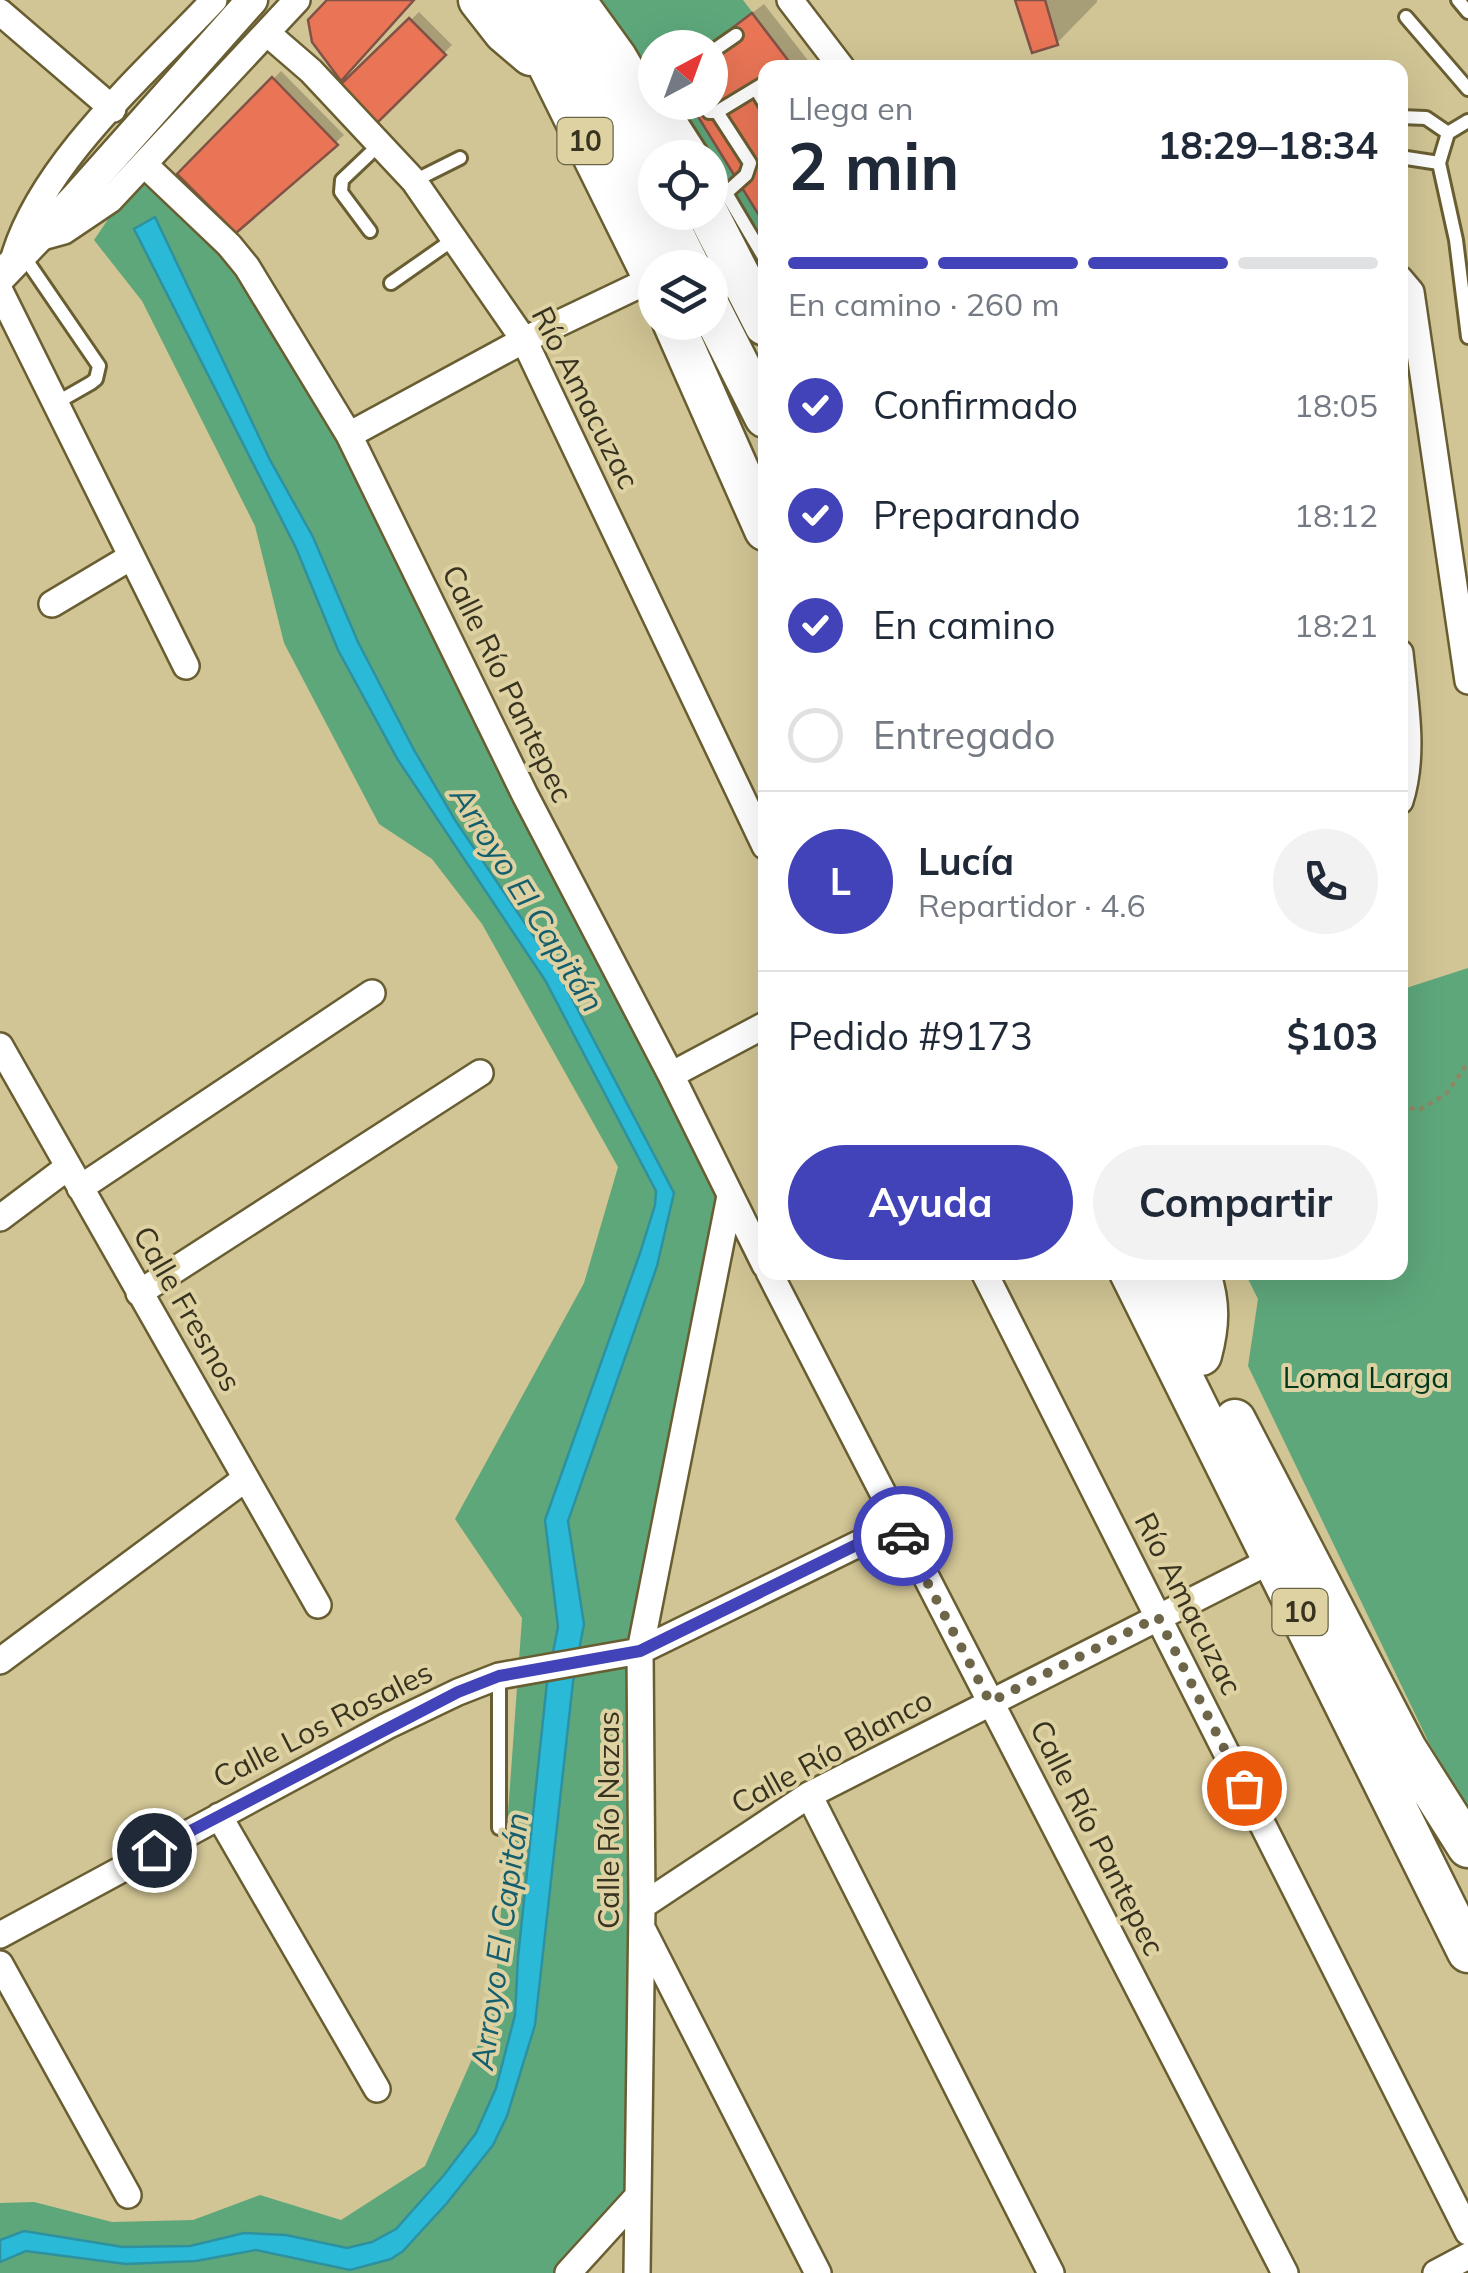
<!DOCTYPE html>
<html lang="es">
<head>
<meta charset="utf-8">
<style>
	:root { --surface:#fff; --page:#f2f2f3; --text:#1f2937; --muted:#747a83; --line:#e0e1e3; --accent:#4243b8 }
	body { margin:0; font-family:Mulish,sans-serif; background:var(--page); color:var(--text); height:100vh; display:flex; flex-direction:column; font-size:38px; white-space:nowrap }
	* { box-sizing:border-box; margin:0 }
	p { font-size:32px; color:var(--muted) }
	.icon { flex:none; width:55px; height:55px; fill:none; stroke:currentColor; stroke-width:2; stroke-linecap:round; stroke-linejoin:round }
	.map { position:relative; flex:1; overflow:hidden }
	.panel { position:absolute; left:758px; top:60px; width:650px; height:1220px; display:flex; flex-direction:column; background:var(--surface); border-radius:20px; box-shadow:0 10px 40px #0002 }
	.panel>* { flex:none }
	.needle { width:65px; rotate:41deg }
	.fabs { position:absolute; left:638px; top:30px; display:grid; gap:20px }
	.fabs a { display:grid; place-items:center; width:90px; height:90px; border-radius:50%; background:var(--surface); box-shadow:0 10px 40px #0002; font-size:50px }
	.pin { position:absolute; display:grid; place-items:center; width:85px; height:85px; color:#fff; margin:-42px; border:5px solid #fff; border-radius:50%; box-shadow:0 2px 10px #0007 }
	.courier { position:absolute; display:grid; place-items:center; width:100px; height:100px; margin:-50px; border:8px solid #4243b8; border-radius:50%; background:#fff; color:#222; box-shadow:0 2px 12px #0007 }
	.overview em { font-style:normal; font-weight:700 }
	.overview div { display:flex; flex-direction:column-reverse }
	.overview { display:flex; align-items:center; justify-content:space-between; height:170px; padding:0 30px }
	h1 { font-size:65px; font-weight:700; line-height:75px }
	.bar { display:grid; grid-template-columns:repeat(4,1fr); gap:15px 10px; align-content:center; height:120px; padding:0 30px }
	.bar i { height:12px; border-radius:8px; background:var(--line) }
	.bar .active { background:var(--accent) }
	.bar p { grid-column:span 4 }
	.line { display:flex; align-items:center; gap:25px; padding:0 30px; border-top:2px solid var(--line) }
	.line div { flex:1 }
	.round { display:grid; place-items:center; flex:none; width:105px; height:105px; border-radius:52px; background:var(--page) }
	ol { padding:0 30px; list-style:none }
	li { display:flex; align-items:center; gap:30px; height:110px }
	li p { margin-inline-start:auto }
	li .icon { padding:10px; border-radius:50%; background:var(--accent); color:#fff; stroke-width:4 }
	li:last-child { color:var(--muted) }
	li i { width:55px; height:55px; border:5px solid var(--line); border-radius:50% }
	.button { display:flex; gap:20px; margin-top:auto; padding:20px 30px }
	.button a { flex:1; height:115px; border-radius:60px; background:var(--accent); color:#fff; font-size:40px; font-weight:700; line-height:115px; text-align:center }
	.button a+a { background:var(--page); color:var(--text) }
	.map>svg:first-child { display:block }
	.green { fill:#5ea77b }
	.water { fill:#2ab9d7; stroke:#2e91a0; stroke-width:2.5 }
	.shadow { fill:#0003 }
	.building { fill:#e97556; stroke:#805346; stroke-width:2.5 }
	.lines { fill:none; stroke-linecap:round; stroke-linejoin:round }
	.service-casing { stroke:#695e32; stroke-width:18 }
	.minor-casing { stroke:#695e32; stroke-width:30 }
	.tertiary-casing { stroke:#695e32; stroke-width:35 }
	.trunk-casing { stroke:#695e32; stroke-width:45 }
	.path { stroke:#8f8663; stroke-width:4; stroke-dasharray:5 5; stroke-linecap:butt }
	.service { stroke:#fff; stroke-width:12 }
	.minor { stroke:#fff; stroke-width:25 }
	.tertiary { stroke:#fff; stroke-width:30 }
	.trunk { stroke:#fff; stroke-width:40 }
	.done { stroke:#6e6649; stroke-width:10; stroke-dasharray:0 18 }
	.route { stroke:#4243b8; stroke-width:12 }
	.labels { text-anchor:middle; stroke-width:8; stroke-linejoin:round; paint-order:stroke }
	.shield { fill:#ded2a2; stroke:#6a6347; stroke-width:2.5 }
	.shield-label { font-size:28px; font-weight:bold; fill:#383320 }
	.street-label { font-size:30px; fill:#383320; stroke:#ded2a2 }
	.park-label { font-size:30px; fill:#00381d; stroke:#ded2a2 }
	.water-label { font-size:32px; font-style:italic; fill:#155e6e; stroke:#ded2a2 }
</style>
</head>
<body>
<div class="map">
<svg width="1468" height="2273" viewBox="0 0 1468 2273">
	<rect width="100%" height="100%" fill="#d1c595"/>
	<path class="green" d="M601,0H743L794,67L765,68V289L710,189V158L692,157L662,103L710,102V48H655V90Z
		M145,165L266,294L730,1196L640,1651L638,2196L568,2273H0V2203L34,2202L112,2222L193,2220L260,2195L341,2220L425,2166L494,2009L522,1618L455,1519L584,1283L618,1167L482,924L432,859L379,824L284,643L255,526L142,301L94,240Z
		M1468,968V1807L1429,1743L1248,1366L1258,1299L1245,1273L1400,1272V990Z"/>
	<path class="water" d="M155,217L270,460L313,537L358,642L414,750L455,820L558,972L674,1193L657,1266L568,1521L584,1624L573,1682L535,2025L507,2116L493,2145L447,2203L403,2251L391,2259L350,2270L256,2250L196,2261L126,2264L26,2251L0,2262V2240L24,2231L123,2247L190,2246L244,2233L286,2235L347,2248L372,2242L396,2229L444,2175L476,2133L496,2088L515,2015L518,1957L547,1682L558,1627L545,1520L640,1253L655,1205L656,1191L545,980L398,760L338,650L296,548L134,229Z"/>
	<path class="shadow" d="M1018,0H1097V2L1057,43Z
		M764,4L814,68H765V220L710,102V48H706Z
		M419,12L452,45L377,120L342,87Z
		M281,71L344,135L236,230L180,174Z"/>
	<path class="building" d="M327,0H414L341,81L312,42L308,20Z
		M1015,0H1045L1058,45L1032,53Z
		M752,13L794,68H765V225L689,102H710V48H706Z
		M409,18L446,55L377,123L338,87Z
		M272,77L338,145L236,233L177,174Z"/>
	<g class="lines">
		<g class="service-casing">
			<path id="service" d="M1458,0L1468,12
				M1406,17L1468,89
				M710,53L736,35
				M756,89L765,104
				M669,102L705,158
				M701,102L709,112H717L765,83
				M717,112L750,163L746,175L726,193
				M1400,117L1426,118L1448,133L1439,163L1456,240L1468,337
				M1448,133L1468,121
				M1400,157L1439,163
				M710,166L765,259
				M414,181L460,158
				M370,231L341,192L342,180L381,143
				M23,255L99,366L96,379L91,383L56,403
				M391,283L454,239
				M499,1828V1676"/>
		</g>
		<g class="minor-casing">
			<path id="minor" d="M790,0L842,68
				M0,12L113,109
				M267,33L311,71L414,181L524,340L765,846
				M145,165L229,245L247,267L349,435L525,795L671,1075L765,1265
				M35,239L64,231L110,200L297,0
				M15,254C45,159 147,72 214,0
				M1400,279L1411,292L1468,681
				M0,291L186,666
				M349,435L524,340L654,278
				M52,604L131,557
				M1400,653C1405,702 1415,754 1400,801
				M0,1046L318,1605
				M671,1075L765,1025
				M80,1188L372,993
				M0,1218L68,1167
				M769,1272L1285,2273
				M984,1272L1468,2232
				M139,1293L480,1073
				M0,1661L245,1479
				M809,1795L1051,2273
				M219,1816L377,2089
				M642,1906L809,1795L1274,1559
				M643,1930L818,2273
				M0,1935L387,1726L458,1692L499,1676L640,1651L897,1525
				M0,1964L128,2195
				M568,2273L638,2196
				M637,2273L642,1906L640,1651L730,1196
				M1436,2273L1468,2256"/>
		</g>
		<g class="tertiary-casing">
			<path id="tertiary" d="M0,277L75,199L252,0"/>
		</g>
		<g class="trunk-casing">
			<path id="trunk" d="M479,0L504,32L531,55
				M516,0L655,281
				M554,0L655,199
				M581,9L617,59L675,158
				M662,212L690,268
				M707,212L765,325
				M710,308L765,417
				M673,322L765,530
				M1130,1272L1468,1952
				M1162,1272L1191,1333
				M1199,1272C1210,1302 1209,1325 1201,1355
				M1235,1420L1406,1749L1468,1847"/>
		</g>
		<path class="path" d="M1400,1106L1419,1110L1446,1094L1468,1063"/>
		<use href="#service" class="service"/>
		<use href="#minor" class="minor"/>
		<use href="#tertiary" class="tertiary"/>
		<use href="#trunk" class="trunk"/>
	</g>
	<g class="lines">
		<path class="done" d="M903,1536L990,1702L1158,1617L1244,1788"/>
		<path class="route" d="M154,1850L458,1692L499,1676L640,1651L897,1525L903,1536"/>
	</g>
	<g class="labels">
		<g class="shield">
			<rect x="557.5" y="118" width="55" height="46" rx="8"/>
			<rect x="1272.5" y="1589" width="55" height="46" rx="8"/>
		</g>
		<g class="shield-label">
			<text x="585" y="151">10</text>
			<text x="1300" y="1622">10</text>
		</g>
		<g class="street-label">
			<text transform="translate(585 398) rotate(63)" y="10">Río Amacuzac</text>
			<text transform="translate(507 684) rotate(64)" y="10">Calle Río Pantepec</text>
			<text transform="translate(187 1309) rotate(60)" y="10">Calle Fresnos</text>
			<text transform="translate(1188 1604) rotate(63)" y="10">Río Amacuzac</text>
			<text transform="translate(323 1725) rotate(-27)" y="10">Calle Los Rosales</text>
			<text transform="translate(832 1752) rotate(-29)" y="10">Calle Río Blanco</text>
			<text transform="translate(609 1820) rotate(-90)" y="10">Calle Río Nazas</text>
			<text transform="translate(1097 1838) rotate(63)" y="10">Calle Río Pantepec</text>
		</g>
		<g class="park-label">
			<text x="1366" y="1388">Loma Larga</text>
		</g>
		<g class="water-label">
			<text transform="translate(527 899) rotate(58)" y="11">Arroyo El Capitán</text>
			<text transform="translate(500 1941) rotate(-82)" y="11">Arroyo El Capitán</text>
		</g>
	</g>
</svg>
<div class="fabs">
<a><svg class="needle" viewBox="-14 -14 28 28"><path d="M0-13l5 13h-10z" fill="#e53935"/><path d="M0 13l5-13h-10z" fill="#747a83"/></svg></a>
<a><svg class="icon" aria-label="locate" viewBox="0 0 24 24"><circle cx="12" cy="12" r="6"/><path d="M12 2v4M12 18v4M2 12h4M18 12h4"/></svg></a>
<a><svg class="icon" aria-label="layers" viewBox="0 0 24 24"><path d="M12 4l9 5-9 5-9-5zM3 14l9 5 9-5"/></svg></a>
</div>
<div class="pin" style="left:1244px;top:1788px;background:#ea580c"><svg class="icon" aria-label="bag" viewBox="0 0 24 24"><path d="M5 8h14l-1 12H6zM9 8a3 3 0 0 1 6 0"/></svg></div>
<div class="pin" style="left:154px;top:1850px;background:#1f2937"><svg class="icon" aria-label="home" viewBox="0 0 24 24"><path d="M3 11l9-7 9 7M6 9v11h12V9"/></svg></div>
<div class="courier" style="left:903px;top:1536px"><svg class="icon" aria-label="car" viewBox="0 0 24 24"><path d="M5 17H2v-5l4-1 3-4h7l3 4 3 1v5h-3M9 17h6M6 11h13"/><circle cx="7" cy="17" r="2"/><circle cx="17" cy="17" r="2"/></svg></div>
<section class="panel">
<div class="overview"><div><h1>2 min</h1><p>Llega en</p></div><em>18:29–18:34</em></div>
<div class="bar"><i class="active"></i><i class="active"></i><i class="active"></i><i></i><p>En camino · 260 m</p></div>
<ol>
<li><svg class="icon" aria-label="check" viewBox="0 0 24 24"><path d="M5 12l5 5 9-10"/></svg>Confirmado<p>18:05</p></li>
<li><svg class="icon" aria-label="check" viewBox="0 0 24 24"><path d="M5 12l5 5 9-10"/></svg>Preparando<p>18:12</p></li>
<li><svg class="icon" aria-label="check" viewBox="0 0 24 24"><path d="M5 12l5 5 9-10"/></svg>En camino<p>18:21</p></li>
<li><i></i>Entregado</li>
</ol>
<div class="line" style="height:180px"><b class="round" style="background:var(--accent);color:#fff">L</b><div><b>Lucía</b><p>Repartidor · 4.6</p></div><a class="round"><svg class="icon" aria-label="phone" viewBox="0 0 24 24"><path d="M5 4h4l2 5-3 2q2 4 5 5l2-3 5 2v4C11 20 4 13 5 4z"/></svg></a></div>
<div class="line" style="height:130px"><div>Pedido #9173</div><b>$103</b></div>
<div class="button"><a>Ayuda</a><a>Compartir</a></div>
</section>
</div>
</body>
</html>
